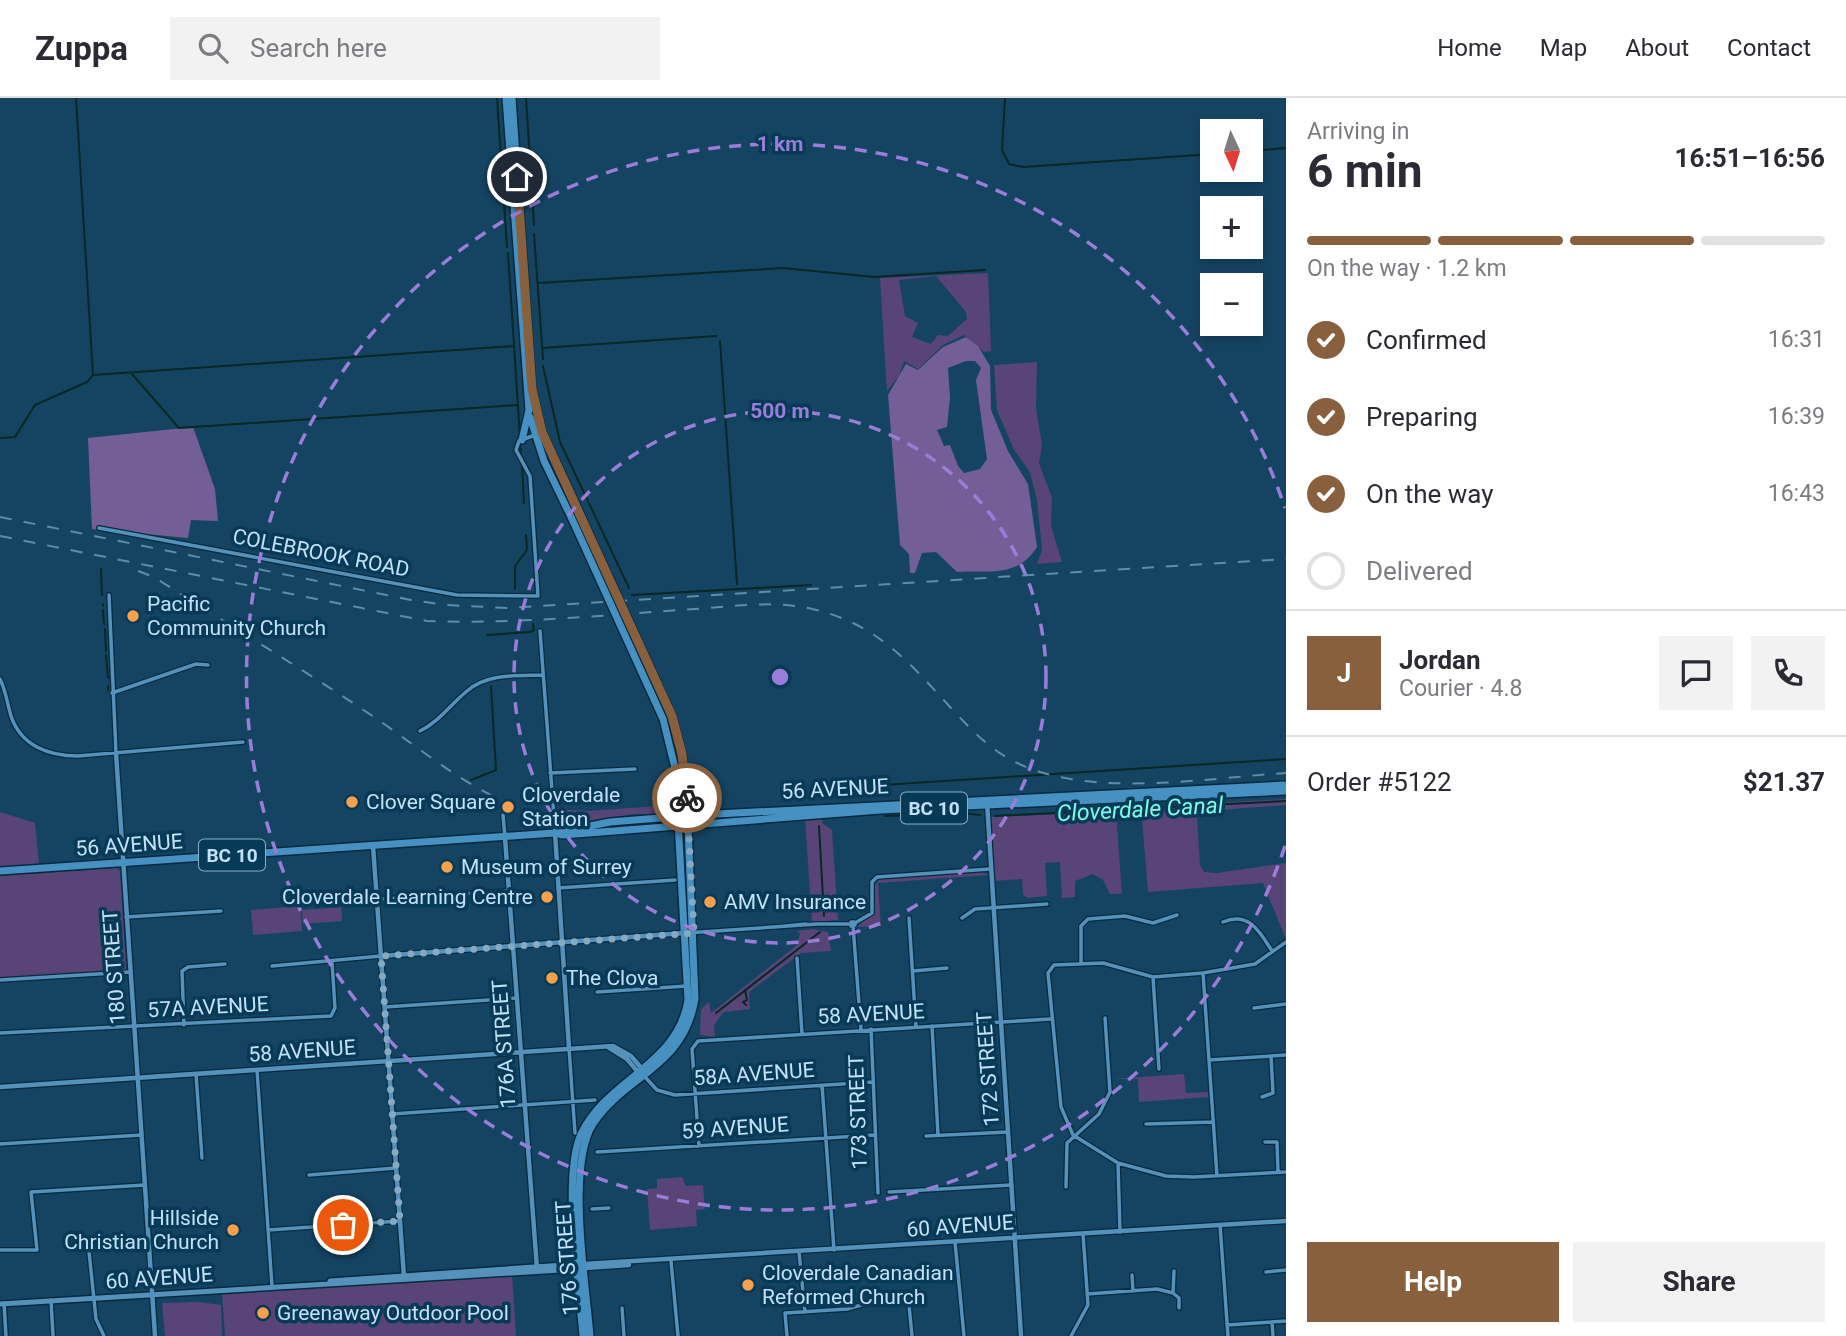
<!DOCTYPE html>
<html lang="en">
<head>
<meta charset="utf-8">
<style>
	:root { --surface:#fff; --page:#f2f2f3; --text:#2b2b33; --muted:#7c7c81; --line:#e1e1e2; --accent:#88603e }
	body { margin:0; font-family:Roboto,sans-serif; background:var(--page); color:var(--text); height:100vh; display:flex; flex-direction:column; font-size:26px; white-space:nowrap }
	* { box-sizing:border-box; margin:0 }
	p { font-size:23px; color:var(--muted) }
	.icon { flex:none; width:38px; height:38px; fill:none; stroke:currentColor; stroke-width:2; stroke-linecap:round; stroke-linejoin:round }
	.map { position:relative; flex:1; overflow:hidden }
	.panel { display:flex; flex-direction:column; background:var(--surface); width:560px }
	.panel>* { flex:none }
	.needle { width:46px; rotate:176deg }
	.fabs { position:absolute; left:1200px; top:21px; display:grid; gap:14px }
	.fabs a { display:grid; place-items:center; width:63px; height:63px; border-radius:0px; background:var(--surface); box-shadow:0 4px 10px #0003; font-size:35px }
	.pin { position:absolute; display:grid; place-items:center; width:60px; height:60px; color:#fff; margin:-30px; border:4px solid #fff; border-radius:50%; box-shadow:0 2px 7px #0007 }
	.courier { position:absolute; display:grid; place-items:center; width:70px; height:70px; margin:-35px; border:5px solid #88603e; border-radius:50%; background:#fff; color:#222; box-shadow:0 2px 9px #0007 }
	.summary em { font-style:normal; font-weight:700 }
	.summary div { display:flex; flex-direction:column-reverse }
	.summary { display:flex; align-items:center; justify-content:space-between; height:119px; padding:0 21px }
	h1 { font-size:46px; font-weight:700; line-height:52px }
	.bar { display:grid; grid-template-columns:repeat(4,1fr); gap:10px 7px; align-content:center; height:84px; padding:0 21px }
	.bar i { height:9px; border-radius:5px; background:var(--line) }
	.bar .selected { background:var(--accent) }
	.bar p { grid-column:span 4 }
	.line { display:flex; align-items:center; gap:18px; padding:0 21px; border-top:2px solid var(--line) }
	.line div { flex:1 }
	.round { display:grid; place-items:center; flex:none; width:74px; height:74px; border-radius:0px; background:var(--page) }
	ol { padding:0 21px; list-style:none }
	li { display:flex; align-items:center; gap:21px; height:77px }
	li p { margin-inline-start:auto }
	li .icon { padding:7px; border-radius:50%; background:var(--accent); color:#fff; stroke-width:4 }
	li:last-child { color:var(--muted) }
	li i { width:38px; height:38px; border:4px solid var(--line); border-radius:50% }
	.cta { display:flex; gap:14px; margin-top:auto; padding:14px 21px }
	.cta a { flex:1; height:80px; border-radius:0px; background:var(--accent); color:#fff; font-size:28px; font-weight:700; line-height:80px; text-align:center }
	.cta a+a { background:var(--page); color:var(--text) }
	header { display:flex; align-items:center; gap:42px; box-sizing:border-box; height:98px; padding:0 35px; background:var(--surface); border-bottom:2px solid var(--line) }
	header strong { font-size:33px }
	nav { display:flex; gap:38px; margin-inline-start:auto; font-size:24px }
	.search { width:490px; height:63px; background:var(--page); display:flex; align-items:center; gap:18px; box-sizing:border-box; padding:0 24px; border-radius:0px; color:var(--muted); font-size:26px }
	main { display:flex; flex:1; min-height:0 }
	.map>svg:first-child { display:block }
	.green { fill:#584476; fill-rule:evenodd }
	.forest { fill:#745e97; fill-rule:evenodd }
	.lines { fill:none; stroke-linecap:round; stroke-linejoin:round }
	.stream { stroke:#0a2823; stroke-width:2 }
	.minor-casing { stroke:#082a3f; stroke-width:6 }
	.tertiary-casing { stroke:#082a3f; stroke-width:7 }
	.secondary-casing { stroke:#082a3f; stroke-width:8 }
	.trunk-casing { stroke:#082a3f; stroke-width:10 }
	.minor { stroke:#5491bb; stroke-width:3.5 }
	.tertiary { stroke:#5491bb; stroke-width:4.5 }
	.secondary { stroke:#5491bb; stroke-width:5 }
	.trunk { stroke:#4690c2; stroke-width:7 }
	.rail { stroke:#638ba6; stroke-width:2; stroke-dasharray:12 12; stroke-linecap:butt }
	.trunk-bridge-casing { stroke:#082a3f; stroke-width:10; stroke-linecap:butt }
	.trunk-bridge { stroke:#4690c2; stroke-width:7 }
	.done { stroke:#86aac4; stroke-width:7; stroke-dasharray:0 12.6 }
	.route { stroke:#88603e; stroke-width:9 }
	.ring { fill:none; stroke:#9b7dd9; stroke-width:3.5; stroke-dasharray:12 9 }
	.poi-dot { fill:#f9a04c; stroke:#073a57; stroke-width:2.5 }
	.labels { text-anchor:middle; stroke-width:7; stroke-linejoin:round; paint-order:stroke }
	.shield { fill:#073a57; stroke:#8bafc8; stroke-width:2 }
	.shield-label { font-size:19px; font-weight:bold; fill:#c3e1f8 }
	.street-label { font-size:21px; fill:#c3e1f8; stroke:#073a57 }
	.poi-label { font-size:21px; fill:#c3e1f8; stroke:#073a57; text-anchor:start }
	.water-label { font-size:23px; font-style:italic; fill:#7afde7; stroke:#073a57 }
	.centre { fill:#9b7dd9; stroke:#073a57; stroke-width:3.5 }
	.ring-label { font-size:21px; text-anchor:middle; font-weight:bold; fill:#9b7dd9; stroke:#073a57; stroke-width:7; stroke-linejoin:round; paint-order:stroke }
</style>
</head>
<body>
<header>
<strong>Zuppa</strong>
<div class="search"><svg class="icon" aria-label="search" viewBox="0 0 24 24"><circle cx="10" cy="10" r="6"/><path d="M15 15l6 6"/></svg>Search here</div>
<nav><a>Home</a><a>Map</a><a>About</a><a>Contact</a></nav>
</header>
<main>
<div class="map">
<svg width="1286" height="1238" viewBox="0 0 1286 1238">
	<rect width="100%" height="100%" fill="#154463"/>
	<path class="green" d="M988,175L991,253L984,254L964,237L943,247L918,271L904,263L899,278L887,293L880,180ZM936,178L966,214L967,221L948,238L938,237L931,246L912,239L918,225L905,218L899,182Z
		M1037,264L1036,310L1042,347L1039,365L1052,400L1051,428L1062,464L1037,466L1042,452L1037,402L1030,374L1014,352L997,312L994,267Z
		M1286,701V707L1206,713L1197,721L1200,767L1204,774L1217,775L1286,765V841L1263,785L1148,794L1141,709Z
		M672,707L661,716H634L564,727L558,722L556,711L588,713Z
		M0,714L35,725L39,767L0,770Z
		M1116,714L1122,796H1110L1103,782L1093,776L1075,783V799L1062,800L1060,764L1045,765L1047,798L1027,800L1023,796L1022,781L994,783L990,719Z
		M823,720L822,725L832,732L838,822L812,824L805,721Z
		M116,770L120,773L126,873L0,881V778Z
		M982,774L988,777L878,785L881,828L856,829L875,814L874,788L880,781Z
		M300,808L302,833L253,837L251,812Z
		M341,809L342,823L303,826L302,812Z
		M813,831L828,834L831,853L801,855L749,894L750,911L724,914L714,927L715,939L700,937L701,911L709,904L711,915L797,847L800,835L796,833Z
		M1184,976L1186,995L1209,994V999L1139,1004L1138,981H1112Z
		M682,1079L686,1088L703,1087L705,1111L696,1112L697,1128L650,1132L647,1091L657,1090V1081Z
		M512,1177L516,1238H225L222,1195Z
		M198,1204L221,1207L222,1238H165L162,1205Z"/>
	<path class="forest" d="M966,239L978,248L990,268L991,312L1008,353L1028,386L1037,449C1017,480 990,472 957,474L936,454L922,455L915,475H910L909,456L900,447L888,297L906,266L918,272L943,249ZM966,263H975L981,270L976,282L987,361L980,371L964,375L958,368L950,347L944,348L937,332L947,329L950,300L948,270Z
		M193,329L215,391L218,423L191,422L188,440L92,431L88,340Z"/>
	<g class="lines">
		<path class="stream" d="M497,0L507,149
			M526,0L534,127
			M1005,0L1002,52L1009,66L1023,69L1213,56
			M1251,53L1286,50
			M534,136L543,261
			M508,155L520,339
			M538,185L783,170L874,179L985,172
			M720,243L737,486
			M542,250L716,238
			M543,268L560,344L629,490
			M132,276L179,330L518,307
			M93,277L514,248
			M0,340L15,339L35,307L87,284L93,277L76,0
			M520,346L521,357
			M522,366L524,405
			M101,471L102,497
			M515,491V468L527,452L526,437
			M632,497L811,487
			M103,506V508
			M103,512L104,526
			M105,531L106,553
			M487,537L530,534L534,532L533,526
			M106,557L108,580
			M108,588V592
			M471,682L496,672L491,588
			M820,691L1286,661
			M885,718L963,715L980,717
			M995,718L1286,703
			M819,728L824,818
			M745,892L747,902L743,904L746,907
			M716,915L820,834"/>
		<g class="minor-casing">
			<path id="minor" d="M99,430L457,497L538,498L530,378L516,352L519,343L535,337
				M109,497L116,655
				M540,533L555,733
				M0,581C6,593 7,605 11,618C21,648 49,658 78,658L243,644
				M112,595L196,566L208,567
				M420,633C440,623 451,606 467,593C488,575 518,578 543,577
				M550,675L635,671
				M503,717L505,739
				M558,790L675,782
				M349,803L509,793
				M126,819L221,813
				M909,820L916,929
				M962,820L975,811L1047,806
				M851,824H854L855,827L851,828Z
				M1223,824C1249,813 1260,834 1272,853
				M855,825L872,815V784L877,779L990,771
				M817,826H850
				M853,828L861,931
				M776,829L806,826
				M686,835L817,826
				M1286,844L1255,866L1203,875L1153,879L1103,865L1054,867L1048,875L1061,1009L1073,1037L1118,1065L1166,1078L1194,1079L1286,1074
				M797,860L802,936
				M1081,865V828L1088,821L1125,818L1153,825L1177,817
				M272,868L381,858
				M913,873L947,870
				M1203,875L1217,1078
				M1153,879L1159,971
				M0,882L130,874
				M597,894L687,888
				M385,909L517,900
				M1254,910L1286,906
				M184,927L182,873L188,869L225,866
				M932,928L938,1037
				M871,931L878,1095
				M0,935L331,918L335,910L332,864
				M569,950L575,1035
				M1209,962L1286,957
				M257,972L272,1188
				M196,976L202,1060
				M645,979L657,992L675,997L872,984
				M822,987L834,1152
				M1262,999L1273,995L1271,958
				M392,1016L595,1002
				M1146,1026L1213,1024
				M926,1038L1008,1034
				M1265,1044H1277L1278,1074
				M0,1046L141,1037
				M699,1048L692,951L698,943L1050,921
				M597,1054L875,1037
				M1118,1065L1120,1134
				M309,1077L396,1070
				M1066,1089L1067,1045L1099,1016L1110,994L1105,920
				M889,1094L1011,1087
				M592,1111L609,1110
				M1220,1127L1228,1238
				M268,1132L400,1123
				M88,1144L96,1221L104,1238
				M955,1144L964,1238
				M0,1152H37L31,1094L145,1087
				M799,1154L805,1214
				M671,1163L678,1238
				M1266,1174L1286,1172
				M1132,1177L1133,1193
				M1173,1195L1174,1173
				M1173,1195L1179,1200V1210
				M1087,1196L1157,1191L1173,1195
				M908,1197L912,1238
				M51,1202L53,1238
				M4,1205L6,1238
				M622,1210L624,1238
				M1272,1224L1273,1238
				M1227,1227L1286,1223
				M787,1238L785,1215L847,1211L865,1206
				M1071,1238L1088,1207L1083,1136"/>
		</g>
		<g class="tertiary-casing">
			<path id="tertiary" d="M116,655L155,1238
				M987,704L1021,1238
				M555,735L569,950
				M505,740L537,1171
				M373,748L404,1179
				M381,858L684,835
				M608,949L627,961L638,974
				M0,989L613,948L631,958L643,972
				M584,1166L1286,1123
				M585,1170L629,1167"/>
		</g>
		<g class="secondary-casing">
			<path id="secondary" d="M330,1183L579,1166
				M0,1206L577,1171"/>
		</g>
		<g class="trunk-casing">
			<path id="trunk" d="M506,0L529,312L522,342
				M512,0L532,291L542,334L581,418
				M530,319L544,363L572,421
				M555,735L610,724L697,717L1286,687
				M0,773L555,735L563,737L880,712L1286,693
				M583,1238C579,1189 562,1078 581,1036C607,981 678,967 688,902L675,670L663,621
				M590,1238C586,1186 566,1069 593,1026C626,976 683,971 695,901L687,704L682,656L672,618"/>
		</g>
		<use href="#minor" class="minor"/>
		<use href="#tertiary" class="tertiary"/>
		<use href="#secondary" class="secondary"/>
		<use href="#trunk" class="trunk"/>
		<path class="rail" d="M0,419L411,502L446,507L508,510L1286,461
			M0,438L427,523C512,526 596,518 680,512C723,510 771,501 812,511C876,525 909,564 951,610C968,628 984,646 1006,659C1079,703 1203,680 1286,675
			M138,473L154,479C224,524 296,567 365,613C414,645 458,685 513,707"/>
		<g class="trunk-bridge-casing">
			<path id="trunk-bridge" d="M581,418L672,618
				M572,421L663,621"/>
		</g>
		<use href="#trunk-bridge" class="trunk-bridge"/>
	</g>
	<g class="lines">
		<path class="done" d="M343,1127L400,1123L381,858L694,835L687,700"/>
		<path class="route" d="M517,79L532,291L542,334L672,618L682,656L687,700"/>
	</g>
	<g class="ring">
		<circle cx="780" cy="579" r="266"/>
		<path d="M1285 748A533 533 0 1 1 1285 410"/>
	</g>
	<g class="poi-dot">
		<circle cx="133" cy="518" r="7"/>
		<circle cx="352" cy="704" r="7"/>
		<circle cx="508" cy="709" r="7"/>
		<circle cx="447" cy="769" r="7"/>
		<circle cx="547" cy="799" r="7"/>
		<circle cx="710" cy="804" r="7"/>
		<circle cx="552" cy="880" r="7"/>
		<circle cx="233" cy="1132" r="7"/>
		<circle cx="748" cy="1187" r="7"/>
		<circle cx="263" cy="1215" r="7"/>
	</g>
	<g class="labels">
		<g class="shield">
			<rect x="901" y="694.5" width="66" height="31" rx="5"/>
			<rect x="199" y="741.5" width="66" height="31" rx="5"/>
		</g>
		<g class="shield-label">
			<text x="934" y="717">BC 10</text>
			<text x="232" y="764">BC 10</text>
		</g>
		<g class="street-label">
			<text transform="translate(321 455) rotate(11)" y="7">COLEBROOK ROAD</text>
			<text transform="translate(835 691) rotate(-3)" y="7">56 AVENUE</text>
			<text transform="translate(129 747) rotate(-4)" y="7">56 AVENUE</text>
			<text transform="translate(114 869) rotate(-94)" y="7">180 STREET</text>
			<text transform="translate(208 909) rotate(-3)" y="7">57A AVENUE</text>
			<text transform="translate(871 916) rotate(-3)" y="7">58 AVENUE</text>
			<text transform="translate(504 946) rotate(-94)" y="7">176A STREET</text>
			<text transform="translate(302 953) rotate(-4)" y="7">58 AVENUE</text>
			<text transform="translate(988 971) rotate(-94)" y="7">172 STREET</text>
			<text transform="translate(754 976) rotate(-4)" y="7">58A AVENUE</text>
			<text transform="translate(858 1014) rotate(-92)" y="7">173 STREET</text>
			<text transform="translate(735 1030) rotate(-4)" y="7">59 AVENUE</text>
			<text transform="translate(960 1128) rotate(-4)" y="7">60 AVENUE</text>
			<text transform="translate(567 1160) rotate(-94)" y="7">176 STREET</text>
			<text transform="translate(159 1180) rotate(-4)" y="7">60 AVENUE</text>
		</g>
		<g class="poi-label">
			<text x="147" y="513">Pacific<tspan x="147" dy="24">Community Church</tspan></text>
			<text x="522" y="704">Cloverdale<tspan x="522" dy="24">Station</tspan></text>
			<text x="366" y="711">Clover Square</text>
			<text x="461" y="776">Museum of Surrey</text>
			<text x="533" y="806" text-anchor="end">Cloverdale Learning Centre</text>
			<text x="724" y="811">AMV Insurance</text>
			<text x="566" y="887">The Clova</text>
			<text x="219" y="1127" text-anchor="end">Hillside<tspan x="219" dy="24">Christian Church</tspan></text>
			<text x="762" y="1182">Cloverdale Canadian<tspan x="762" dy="24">Reformed Church</tspan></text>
			<text x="277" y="1222">Greenaway Outdoor Pool</text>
		</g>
		<g class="water-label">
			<text transform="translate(1140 711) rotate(-3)" y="8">Cloverdale Canal</text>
		</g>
	</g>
	<circle cx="780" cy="579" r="10" class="centre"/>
	<g class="ring-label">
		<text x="780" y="53">1 km</text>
		<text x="780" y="320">500 m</text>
	</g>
</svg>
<div class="fabs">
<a><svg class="needle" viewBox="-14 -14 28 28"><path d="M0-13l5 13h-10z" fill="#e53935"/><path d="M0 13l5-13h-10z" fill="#7c7c81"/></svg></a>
<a>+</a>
<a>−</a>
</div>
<div class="pin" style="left:343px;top:1127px;background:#ea580c"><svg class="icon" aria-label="bag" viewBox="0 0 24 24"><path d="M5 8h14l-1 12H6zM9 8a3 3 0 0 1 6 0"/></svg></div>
<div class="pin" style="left:517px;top:79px;background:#1f2937"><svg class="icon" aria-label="home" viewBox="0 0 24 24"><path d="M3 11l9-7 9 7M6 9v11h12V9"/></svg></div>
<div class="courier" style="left:687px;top:700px"><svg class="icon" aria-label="bike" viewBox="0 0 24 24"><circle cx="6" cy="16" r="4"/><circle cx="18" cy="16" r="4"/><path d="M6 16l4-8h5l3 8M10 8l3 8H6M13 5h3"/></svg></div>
</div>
<section class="panel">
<div class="summary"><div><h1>6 min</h1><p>Arriving in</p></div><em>16:51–16:56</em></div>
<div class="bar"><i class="selected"></i><i class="selected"></i><i class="selected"></i><i></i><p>On the way · 1.2 km</p></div>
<ol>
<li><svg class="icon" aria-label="check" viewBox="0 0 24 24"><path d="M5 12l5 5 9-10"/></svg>Confirmed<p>16:31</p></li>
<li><svg class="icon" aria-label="check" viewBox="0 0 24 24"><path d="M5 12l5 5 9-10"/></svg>Preparing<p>16:39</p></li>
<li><svg class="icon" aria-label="check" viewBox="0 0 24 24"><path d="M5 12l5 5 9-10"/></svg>On the way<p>16:43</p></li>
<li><i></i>Delivered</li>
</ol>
<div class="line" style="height:126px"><b class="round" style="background:var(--accent);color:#fff">J</b><div><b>Jordan</b><p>Courier · 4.8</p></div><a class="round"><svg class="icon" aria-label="chat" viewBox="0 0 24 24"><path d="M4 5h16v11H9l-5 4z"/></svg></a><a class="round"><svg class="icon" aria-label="phone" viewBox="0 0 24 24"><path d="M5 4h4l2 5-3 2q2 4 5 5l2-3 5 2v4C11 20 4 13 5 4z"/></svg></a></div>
<div class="line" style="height:91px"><div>Order #5122</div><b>$21.37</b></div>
<div class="cta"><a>Help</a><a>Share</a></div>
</section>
</main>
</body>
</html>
